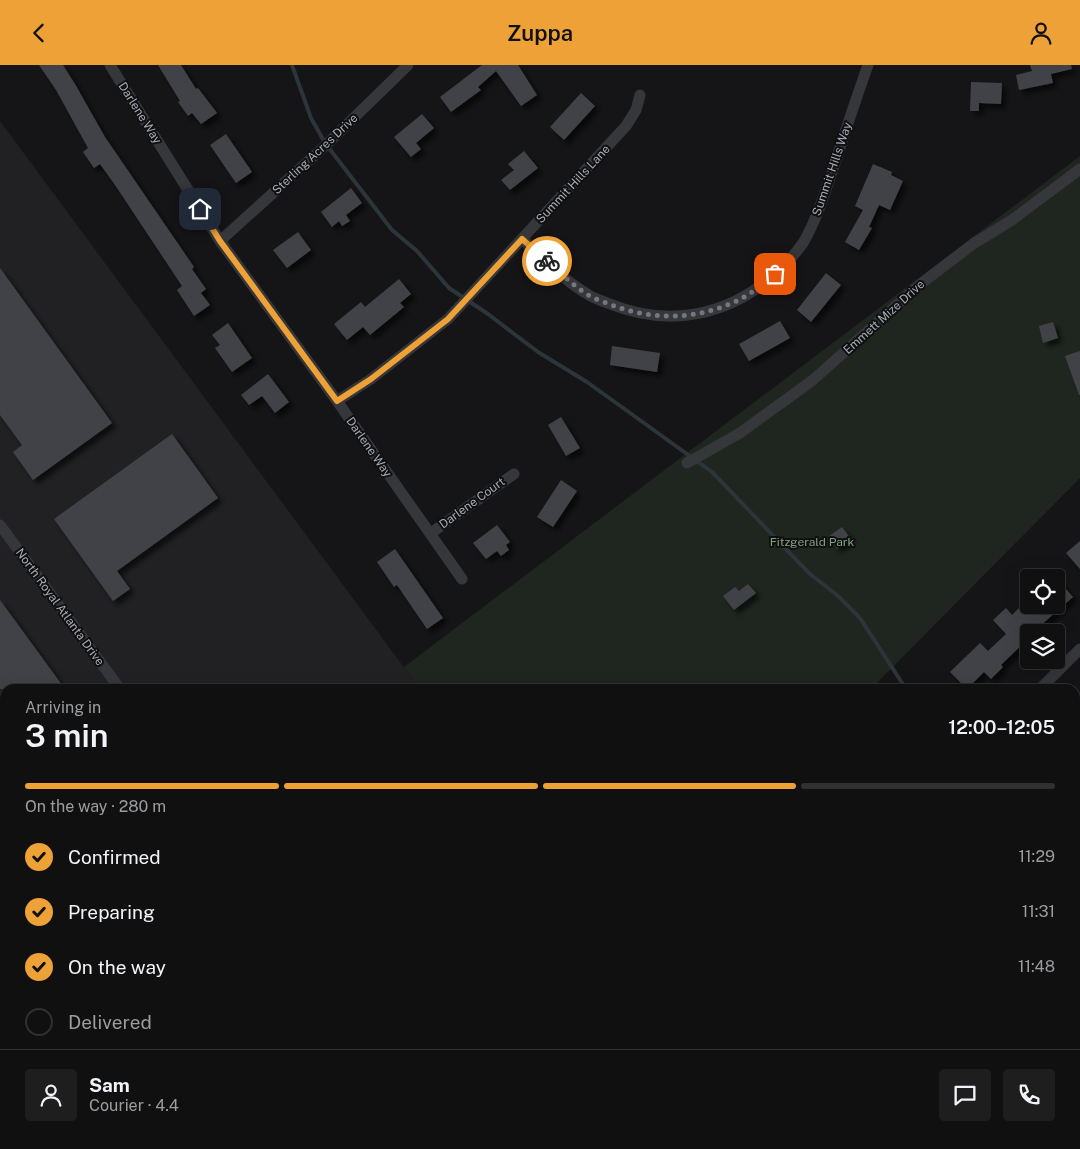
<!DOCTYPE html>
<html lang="en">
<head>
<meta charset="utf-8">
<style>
	:root { --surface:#101011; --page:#1e1e1f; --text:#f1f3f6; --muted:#9c9d9f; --line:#303031; --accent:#eda137 }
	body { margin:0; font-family:"Public Sans",sans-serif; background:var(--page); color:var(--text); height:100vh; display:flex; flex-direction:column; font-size:19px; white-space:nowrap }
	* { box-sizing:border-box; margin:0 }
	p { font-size:16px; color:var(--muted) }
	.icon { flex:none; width:28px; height:28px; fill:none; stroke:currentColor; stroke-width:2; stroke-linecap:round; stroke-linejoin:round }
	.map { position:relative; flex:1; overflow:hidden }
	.sheet { position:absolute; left:0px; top:619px; width:1080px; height:466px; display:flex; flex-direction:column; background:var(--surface); border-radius:15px 15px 0 0; box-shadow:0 5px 20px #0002,0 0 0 1px var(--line) }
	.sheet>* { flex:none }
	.fabs { position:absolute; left:1020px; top:504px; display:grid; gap:10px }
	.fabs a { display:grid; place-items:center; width:45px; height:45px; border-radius:5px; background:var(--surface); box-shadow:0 5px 20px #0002,0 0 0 1px var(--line); font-size:25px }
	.pin { position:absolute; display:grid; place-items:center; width:42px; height:42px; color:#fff; margin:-21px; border-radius:10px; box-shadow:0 2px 8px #0006 }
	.courier { position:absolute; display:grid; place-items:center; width:50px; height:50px; margin:-25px; border:4px solid #eda137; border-radius:50%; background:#fff; color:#222; box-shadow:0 1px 6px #0007 }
	.overview em { font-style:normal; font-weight:600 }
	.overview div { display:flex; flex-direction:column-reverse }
	.overview { display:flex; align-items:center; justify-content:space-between; height:85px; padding:0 25px }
	h1 { font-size:32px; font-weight:600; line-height:38px }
	.bar { display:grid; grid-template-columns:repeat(4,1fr); gap:8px 5px; align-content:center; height:60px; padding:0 25px }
	.bar i { height:6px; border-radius:4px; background:var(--line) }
	.bar .current { background:var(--accent) }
	.bar p { grid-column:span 4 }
	.line { display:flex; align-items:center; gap:12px; padding:0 25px; border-top:1px solid var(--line) }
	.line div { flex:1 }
	.round { display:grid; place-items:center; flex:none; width:52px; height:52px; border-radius:5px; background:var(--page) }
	ol { padding:0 25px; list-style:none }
	li { display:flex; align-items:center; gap:15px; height:55px }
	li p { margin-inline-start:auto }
	li .icon { padding:5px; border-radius:50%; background:var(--accent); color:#111; stroke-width:4 }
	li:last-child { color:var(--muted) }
	li i { width:28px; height:28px; border:2px solid var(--line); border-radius:50% }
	header { display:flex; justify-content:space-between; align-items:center; height:65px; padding:0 25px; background:var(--accent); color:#111; font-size:22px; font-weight:600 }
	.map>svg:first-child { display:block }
	.built { fill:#212124 }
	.green { fill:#1f261f }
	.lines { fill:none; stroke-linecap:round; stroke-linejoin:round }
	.stream { stroke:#2b353a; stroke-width:4 }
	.building { fill:#414347; filter:url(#shadow) }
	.street { stroke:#36373b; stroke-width:11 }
	.primary { stroke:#52555a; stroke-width:19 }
	.done { stroke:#74787e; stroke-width:5; stroke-dasharray:0 9 }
	.route { stroke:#eda137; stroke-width:6 }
	.labels { text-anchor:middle; stroke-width:4; stroke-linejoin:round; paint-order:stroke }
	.street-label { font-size:12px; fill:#a7adb6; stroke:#101012 }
	.park-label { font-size:12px; fill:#7fa17e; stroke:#101012 }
</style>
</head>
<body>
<header><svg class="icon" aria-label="back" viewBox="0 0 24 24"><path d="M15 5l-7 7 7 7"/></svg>Zuppa<svg class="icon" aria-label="person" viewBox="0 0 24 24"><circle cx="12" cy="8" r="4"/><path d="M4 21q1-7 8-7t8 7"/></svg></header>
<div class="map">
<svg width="1080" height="1084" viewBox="0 0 1080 1084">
	<defs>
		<filter id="shadow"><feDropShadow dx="4.5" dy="4.5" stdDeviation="2.5" flood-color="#0009"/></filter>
	</defs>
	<rect width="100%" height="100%" fill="#151517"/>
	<path class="built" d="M0,56L420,624H5V1080H742L745,1084H0Z
		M1080,940V1084H899L904,1080H1075V944Z"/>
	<path class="green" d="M1080,91V413L871,624H420L404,602Z"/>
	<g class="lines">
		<path class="stream" d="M292,0L311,53L325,78L392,165L417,186L449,223L488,249L538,287L587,317L712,407L810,509L837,530L860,553L906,624
			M1075,816L1080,821"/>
	</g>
	<path class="building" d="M39,0H63L75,19L105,72L194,202L192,204L206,224L201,228L210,240L194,251L177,225L182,221L115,120L100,99L94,103L83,87L88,83L56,25Z
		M158,0H181L196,24L198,23L217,48L201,59L192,48L188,51L178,37L180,36Z
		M482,0H518L537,30L521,41L496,6L478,22L481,25L451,47L440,32Z
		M1030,0H1071L1072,4L1051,9L1053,18L1019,25L1016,10L1032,6Z
		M971,17L1002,18L1001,39L979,38V46H970Z
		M581,28L595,41L564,75L550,62Z
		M422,49L434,63L416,78L421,84L411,92L394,72Z
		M226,69L252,107L236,118L210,80Z
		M524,86L538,103L510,125L501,115L514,105L508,99Z
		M873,99L892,107L891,110L903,116L890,145L879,140L869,162L872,163L859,185L845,177L863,145L855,141Z
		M351,123L362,138L346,150L350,156L342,161L339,156L332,162L321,147Z
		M298,167L311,185L287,203L273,185Z
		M0,203L112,358L33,415L13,387L22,380L0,350Z
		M826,208L841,220L811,257L797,245Z
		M399,214L411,229L400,238L404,242L370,270L363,262L347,275L334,259L361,237L365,242Z
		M780,256L790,273L749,296L739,279Z
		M1053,257L1058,273L1043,278L1039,261Z
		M228,258L252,293L232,307L215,283L220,280L212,270Z
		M612,281L660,288L657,307L610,300Z
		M1080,286V330H1079L1065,291Z
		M268,309L289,337L275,348L262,331L249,340L241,330Z
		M561,352L580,383L566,391L548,360Z
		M172,369L218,433L117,506L130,524L113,536L54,454Z
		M561,415L577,426L553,462L537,452Z
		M497,460L510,477L506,480L509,485L501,491L497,486L486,494L473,478Z
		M842,462L851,474L837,484L828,472Z
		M1080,476V504L1066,488Z
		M395,484L443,553L427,564L397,520L394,522L377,497Z
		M1056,513L1073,532L1032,568H1029V573L1001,600L1003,602L991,614L984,607L967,624L950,607L980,578L988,586L1006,569L993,555L1006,543L1012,550L1022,540H1056Z
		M748,519L756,528L734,545L723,531L735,522L739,526Z
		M0,535L65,624H0Z"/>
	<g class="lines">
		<path class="street" d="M110,0L220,176L337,336L462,514
			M522,174C543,193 564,216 589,230C595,234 603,236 610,239C670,263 731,251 778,206C787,198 796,188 803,178C817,154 825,127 834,101C845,67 856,34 868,0
			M220,176L326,80L408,0
			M337,336L371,314L448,254L626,61L636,45L640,30
			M687,398L740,368L813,315L918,221L973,179L1012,155L1080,104
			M0,460L120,624
			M431,468L514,409
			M1040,624L1080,584
			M441,1080L443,1084
			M1055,1080L1058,1084"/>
		<path class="primary" d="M1075,950L1080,946
			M911,1084L915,1080"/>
	</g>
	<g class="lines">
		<path class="done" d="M547,196C560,208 573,220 588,230C594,234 602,236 609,239C667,262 730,252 775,209"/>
		<path class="route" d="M200,144L220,176L337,336L371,314L448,254L522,174L547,196"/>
	</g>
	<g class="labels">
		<g class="street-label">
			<text transform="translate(140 48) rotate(58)" y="4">Darlene Way</text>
			<text transform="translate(315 89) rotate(-43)" y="4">Sterling Acres Drive</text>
			<text transform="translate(832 104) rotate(-71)" y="4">Summit Hills Way</text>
			<text transform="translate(573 119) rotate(-47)" y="4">Summit Hills Lane</text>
			<text transform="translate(884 252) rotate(-42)" y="4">Emmett Mize Drive</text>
			<text transform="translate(369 382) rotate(55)" y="4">Darlene Way</text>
			<text transform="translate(472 438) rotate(-36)" y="4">Darlene Court</text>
			<text transform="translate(60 542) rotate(54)" y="4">North Royal Atlanta Drive</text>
		</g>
		<g class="park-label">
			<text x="812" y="481">Fitzgerald Park</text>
		</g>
	</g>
</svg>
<div class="fabs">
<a><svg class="icon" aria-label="locate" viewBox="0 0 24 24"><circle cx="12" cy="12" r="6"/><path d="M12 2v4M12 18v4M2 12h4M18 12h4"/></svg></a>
<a><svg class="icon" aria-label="layers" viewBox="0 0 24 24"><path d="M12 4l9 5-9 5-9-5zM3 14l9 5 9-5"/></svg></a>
</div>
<div class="pin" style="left:775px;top:209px;background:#ea580c"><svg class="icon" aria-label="bag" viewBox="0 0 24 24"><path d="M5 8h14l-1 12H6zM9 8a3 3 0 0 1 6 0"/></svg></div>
<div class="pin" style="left:200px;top:144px;background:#1f2937"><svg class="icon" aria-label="home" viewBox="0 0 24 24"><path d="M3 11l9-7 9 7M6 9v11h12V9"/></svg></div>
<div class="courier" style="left:547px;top:196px"><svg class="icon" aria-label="bike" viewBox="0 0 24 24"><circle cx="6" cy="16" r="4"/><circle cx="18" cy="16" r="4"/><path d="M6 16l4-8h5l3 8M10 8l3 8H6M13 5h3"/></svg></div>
<section class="sheet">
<div class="overview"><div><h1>3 min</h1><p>Arriving in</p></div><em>12:00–12:05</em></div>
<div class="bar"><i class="current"></i><i class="current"></i><i class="current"></i><i></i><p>On the way · 280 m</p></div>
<ol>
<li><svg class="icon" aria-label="check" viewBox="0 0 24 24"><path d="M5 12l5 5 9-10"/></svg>Confirmed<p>11:29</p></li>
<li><svg class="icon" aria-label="check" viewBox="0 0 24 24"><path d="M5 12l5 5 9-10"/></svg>Preparing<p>11:31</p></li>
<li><svg class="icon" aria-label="check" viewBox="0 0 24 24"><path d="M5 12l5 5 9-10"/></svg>On the way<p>11:48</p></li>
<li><i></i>Delivered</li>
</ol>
<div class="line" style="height:90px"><a class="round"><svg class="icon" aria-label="person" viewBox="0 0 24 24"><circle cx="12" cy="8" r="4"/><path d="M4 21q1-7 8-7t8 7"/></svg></a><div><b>Sam</b><p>Courier · 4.4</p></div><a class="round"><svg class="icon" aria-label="chat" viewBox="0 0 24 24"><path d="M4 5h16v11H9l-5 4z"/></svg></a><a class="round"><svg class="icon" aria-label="phone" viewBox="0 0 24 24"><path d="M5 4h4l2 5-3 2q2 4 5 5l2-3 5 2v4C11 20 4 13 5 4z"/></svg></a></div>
</section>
</div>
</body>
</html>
